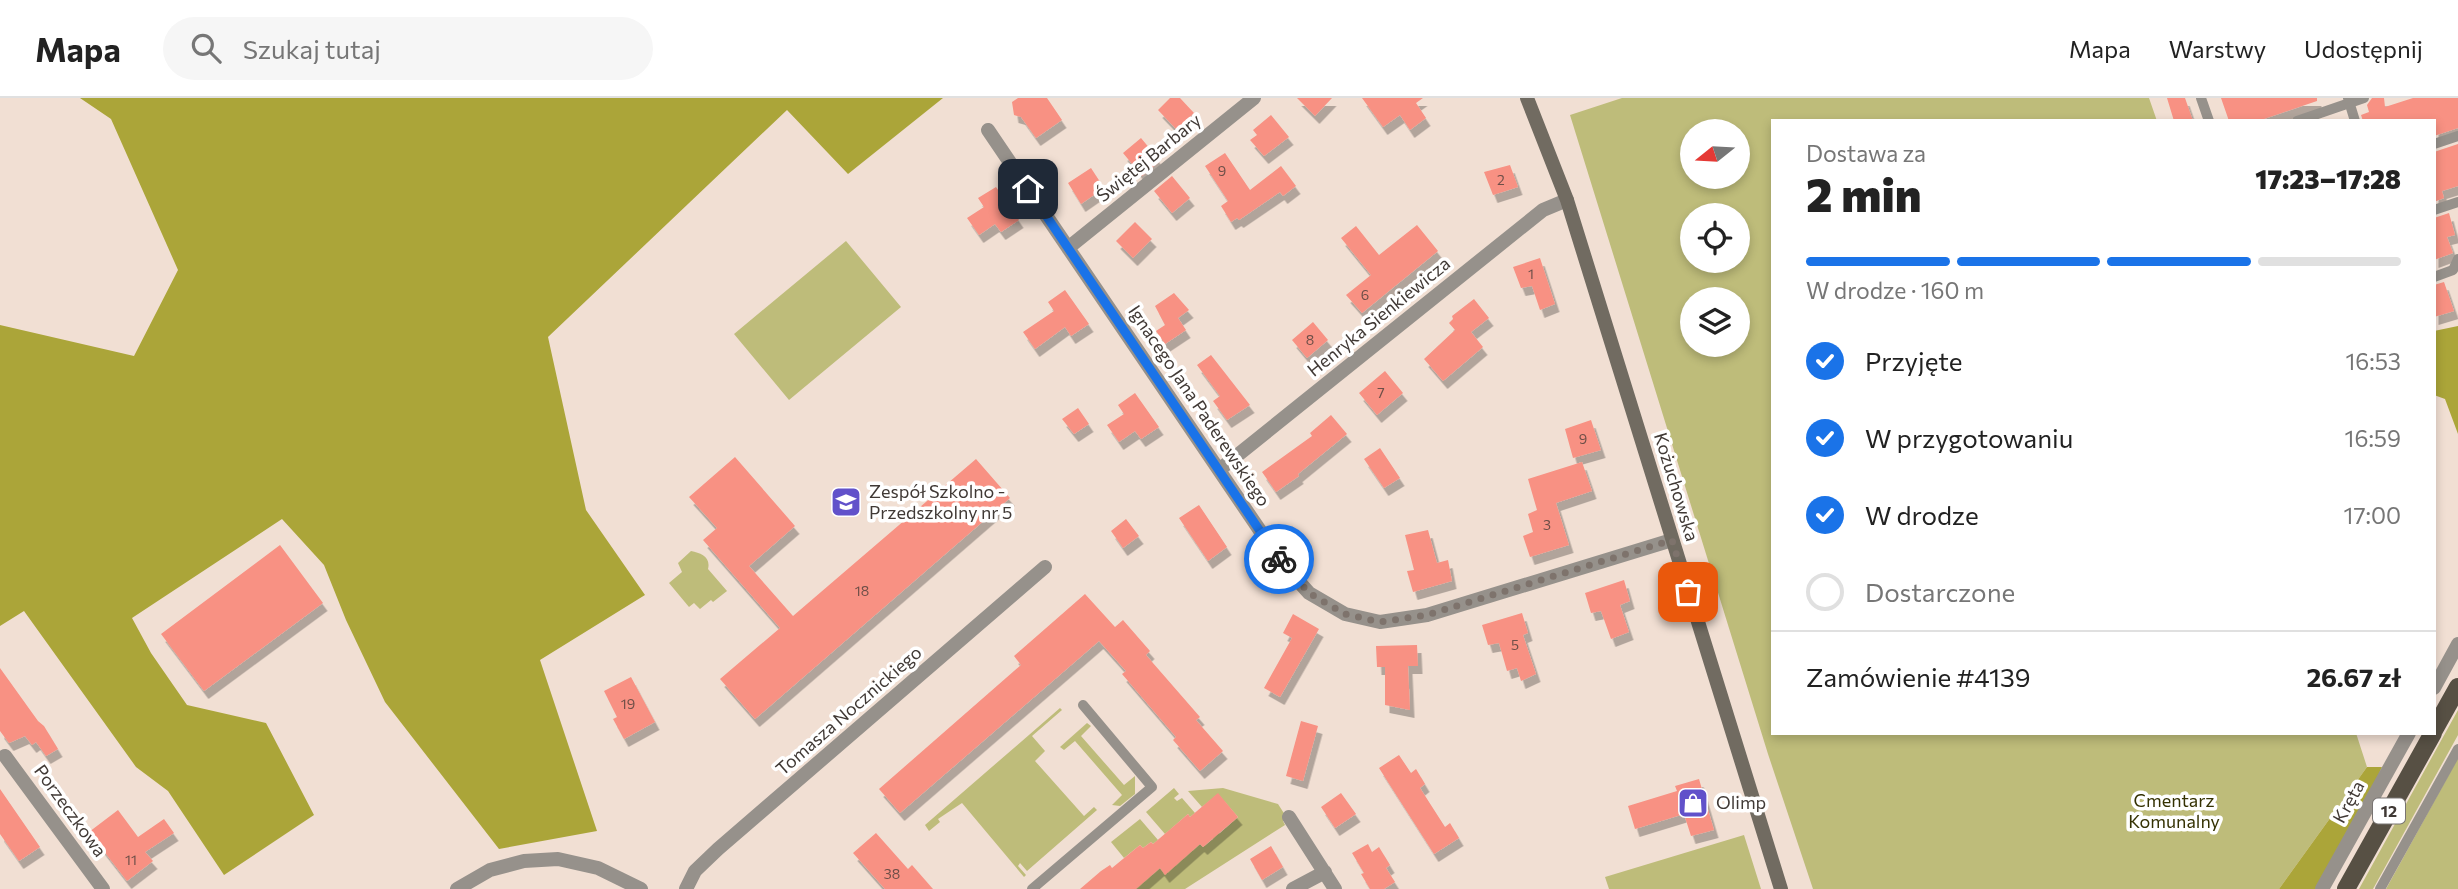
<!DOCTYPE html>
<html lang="pl">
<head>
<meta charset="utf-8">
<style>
	:root { --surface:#fff; --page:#f6f6f6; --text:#222; --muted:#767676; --line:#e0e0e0; --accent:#1a73e8 }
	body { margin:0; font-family:Commissioner,sans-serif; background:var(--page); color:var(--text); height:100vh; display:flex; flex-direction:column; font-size:26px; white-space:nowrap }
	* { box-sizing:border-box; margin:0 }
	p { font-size:23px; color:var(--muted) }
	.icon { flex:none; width:38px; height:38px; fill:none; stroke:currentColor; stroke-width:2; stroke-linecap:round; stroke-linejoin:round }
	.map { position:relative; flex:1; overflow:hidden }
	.details { position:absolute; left:1771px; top:21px; width:665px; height:616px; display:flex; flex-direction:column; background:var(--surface); border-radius:0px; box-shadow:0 4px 10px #0003 }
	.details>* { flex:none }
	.needle { width:46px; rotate:252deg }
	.buttons { position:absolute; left:1680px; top:21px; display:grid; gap:14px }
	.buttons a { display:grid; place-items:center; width:70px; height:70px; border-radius:50%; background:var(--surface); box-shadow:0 4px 10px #0003; font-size:35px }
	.pin { position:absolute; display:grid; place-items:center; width:60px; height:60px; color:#fff; margin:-30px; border-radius:14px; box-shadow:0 4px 10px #0006 }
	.courier { position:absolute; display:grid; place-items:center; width:70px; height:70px; margin:-35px; border:5px solid #1a73e8; border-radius:50%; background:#fff; color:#222; box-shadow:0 2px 9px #0007 }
	.head em { font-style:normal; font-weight:800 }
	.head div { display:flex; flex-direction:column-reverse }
	.head { display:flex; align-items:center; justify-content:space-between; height:119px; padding:0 35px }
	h1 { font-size:46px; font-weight:800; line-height:52px }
	.bar { display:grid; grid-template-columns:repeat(4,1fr); gap:10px 7px; align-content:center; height:84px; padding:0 35px }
	.bar i { height:9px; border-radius:5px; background:var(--line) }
	.bar .selected { background:var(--accent) }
	.bar p { grid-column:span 4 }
	.line { display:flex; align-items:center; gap:18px; padding:0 35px; border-top:2px solid var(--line) }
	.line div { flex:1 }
	ol { padding:0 35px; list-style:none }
	li { display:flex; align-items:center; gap:21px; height:77px }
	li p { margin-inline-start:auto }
	li .icon { padding:7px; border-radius:50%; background:var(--accent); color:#fff; stroke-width:4 }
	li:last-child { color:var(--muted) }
	li i { width:38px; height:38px; border:4px solid var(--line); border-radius:50% }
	header { display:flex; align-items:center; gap:42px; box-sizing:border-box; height:98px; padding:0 35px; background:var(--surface); border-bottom:2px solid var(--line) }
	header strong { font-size:33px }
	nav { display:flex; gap:38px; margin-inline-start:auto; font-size:24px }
	.search { width:490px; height:63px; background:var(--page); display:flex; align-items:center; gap:18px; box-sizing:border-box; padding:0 24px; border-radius:38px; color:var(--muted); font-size:26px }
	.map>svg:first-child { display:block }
	.green { fill:#bebc7a; fill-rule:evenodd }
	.forest { fill:#aba539 }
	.building { fill:#f89183; filter:url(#shadow) }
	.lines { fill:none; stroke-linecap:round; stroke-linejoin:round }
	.service { stroke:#96918b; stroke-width:10 }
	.minor { stroke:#96918b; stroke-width:14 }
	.secondary { stroke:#716b61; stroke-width:14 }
	.primary { stroke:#575044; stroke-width:18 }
	.done { stroke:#7e736c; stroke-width:7; stroke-dasharray:0 12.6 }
	.route { stroke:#1a73e8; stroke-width:9 }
	.labels { text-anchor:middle; stroke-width:7; stroke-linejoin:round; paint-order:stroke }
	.number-label { font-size:14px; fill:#6e4f48 }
	.shield { fill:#fff; stroke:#797472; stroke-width:2 }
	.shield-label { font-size:16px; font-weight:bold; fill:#403935 }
	.street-label { font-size:18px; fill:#403935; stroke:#fff }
	.poi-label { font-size:18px; fill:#403935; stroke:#fff; text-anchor:start }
	.park-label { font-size:18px; fill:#343102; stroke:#fff }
</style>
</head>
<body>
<header>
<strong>Mapa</strong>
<div class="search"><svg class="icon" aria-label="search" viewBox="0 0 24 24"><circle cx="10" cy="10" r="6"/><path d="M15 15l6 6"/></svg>Szukaj tutaj</div>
<nav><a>Mapa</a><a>Warstwy</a><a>Udostępnij</a></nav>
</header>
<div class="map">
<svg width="2458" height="791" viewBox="0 0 2458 791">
	<defs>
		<filter id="shadow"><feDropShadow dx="4.5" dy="8" stdDeviation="0" flood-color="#0004"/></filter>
	</defs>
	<rect width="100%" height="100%" fill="#f1dfd3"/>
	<path class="green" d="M1622,0H2149L2157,23H1773V635H2356L2367,669L2279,791H1813L1768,656L1570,17ZM1692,33H1738V79H1692ZM1692,117H1738V163H1692ZM1692,201H1738V247H1692Z
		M846,143L901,209L789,302L734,236Z
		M691,453C701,455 711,459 708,471L727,493L713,504L711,502L700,511L694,505L689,509L669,485L682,474L678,465Z
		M1060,610L1062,612L1032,638L1045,653L1035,663L1084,718L1094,709L1097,712L1027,773L1020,765L1018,768L1026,777L1024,779L962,705L938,721L940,724L929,733L925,727Z
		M2458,612V637L2373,791H2359Z
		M1087,625L1091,628L1081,638L1124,687L1135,678V696L1120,708L1112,707L1122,697L1075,643L1064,652L1060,649Z
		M2458,660V791H2386Z
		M1174,690L1179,696L1174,700L1177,703L1182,700L1195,715L1190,719L1188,716L1165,736L1146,714Z
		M1223,690L1278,706L1287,720L1283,723L1285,727L1185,791H1135L1160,770L1165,776L1200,746L1203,749L1213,741L1211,737L1220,735L1238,719L1218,696L1202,709L1188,693Z
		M1140,721L1158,742L1153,746L1151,744L1143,750L1140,747L1124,760L1111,744Z
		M1744,737L1761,791H1609L1605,779Z"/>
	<path class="forest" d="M80,0H943L848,76L787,12L548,239L586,412L645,497L540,562L597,733L499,751L385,604L346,522L324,467L282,421L132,520L151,555L187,607L266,625L314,717L224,777L168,693L136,669L24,513L0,528V227L134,258L178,172L111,21Z
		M2458,228V336L2445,301L2434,297V233Z
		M2367,669H2382L2326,791H2279Z"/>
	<path class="building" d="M1018,0H1047L1062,22L1036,40L1021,19L1014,17L1012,4Z
		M1170,0H1180L1194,15L1177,32L1158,12Z
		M1297,0H1332L1315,18Z
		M1362,0H1423L1416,5L1426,20L1410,32L1400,17L1383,29Z
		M2167,0H2185L2193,23H2174Z
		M2221,0H2317V3L2258,23H2229Z
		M2372,0H2384L2385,9L2413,0H2458V30L2434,38V23H2363L2361,17L2369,14L2367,7Z
		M1271,17L1289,39L1264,58L1250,42L1257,37L1253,32Z
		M1141,40L1160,63L1142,78L1123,55Z
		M2458,46V88L2442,93L2444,100L2434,104V54Z
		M1225,55L1250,92L1281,68L1296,88L1283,98L1280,94L1239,122L1237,120L1231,124L1221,108L1228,103L1205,68Z
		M1510,67L1518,89L1493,97L1484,74Z
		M1091,70L1104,90L1081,106L1068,85Z
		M1172,78L1190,100L1172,115L1154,93Z
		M996,89L1019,122L1001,134L995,126L979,137L967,120L984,109L978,100Z
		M2449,115L2455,137L2447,139L2453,155L2434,162V120Z
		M1135,124L1152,141L1133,160L1116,143Z
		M1417,127L1438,153L1362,215L1346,197L1371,177L1341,140L1356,128L1379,157Z
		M1540,160L1555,206L1540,212L1532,188L1521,190L1513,169Z
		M2444,184L2454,213L2434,219V187Z
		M1065,192L1089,226L1071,238L1065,229L1035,251L1023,234L1054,213L1048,204Z
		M1174,195L1189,212L1178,220L1186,232L1165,246L1156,233L1165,227L1155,208Z
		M1474,201L1489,220L1471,234L1483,249L1443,283L1424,261L1455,232L1449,225L1453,221L1452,218Z
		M1313,224L1328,242L1307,260L1292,242Z
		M1211,257L1250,307L1227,322L1213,303L1220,298L1197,267Z
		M1385,273L1403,295L1377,317L1359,295Z
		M1135,295L1159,329L1141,341L1135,333L1119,344L1107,327L1124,316L1118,307Z
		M1078,310L1089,326L1074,336L1062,321Z
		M1331,317L1347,336L1298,376L1299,378L1276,394L1262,374L1312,338L1310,335Z
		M1591,322L1601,352L1573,360L1565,331Z
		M1380,350L1400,380L1384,390L1364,361Z
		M735,359L795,428L749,468L793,518L976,361L1010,400L755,621L720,581L780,530L703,442L717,430L689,399Z
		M1582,364L1592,393L1556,405L1569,447L1530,459L1523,438L1533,434L1528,416L1537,412L1528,381Z
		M1199,407L1227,449L1208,463L1179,420Z
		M1126,421L1139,438L1123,450L1111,433Z
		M1428,432L1437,465L1448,462L1452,483L1413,494L1407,473L1414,472L1405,437Z
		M280,447L323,505L204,593L161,536Z
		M1624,482L1630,503L1620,507L1629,534L1611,541L1601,513L1591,515L1585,495Z
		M1085,496L1115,529L1123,522L1150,553L1146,557L1200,619L1196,622L1223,653L1200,673L1173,642L1176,639L1122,576L1126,573L1099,543L900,715L879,691L1021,567L1014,558Z
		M1522,515L1528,535L1523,537L1536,576L1521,583L1517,570L1507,573L1499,545L1488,547L1482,527Z
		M1293,516L1319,531L1280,599L1264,590L1292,540L1283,535Z
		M1417,547L1418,568H1408L1410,612L1385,607V569H1377L1376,548Z
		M0,570L38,623L44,628L58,651L46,658L36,644L32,647L25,638L9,645L0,633Z
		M631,579L655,624L624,641L613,621L617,619L604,593Z
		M1301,623L1318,628L1303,683L1286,678Z
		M1399,657L1411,675L1416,671L1425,686L1420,690L1445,729L1450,725L1459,740L1434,756L1379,670Z
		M1699,681L1714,732L1691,738L1684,716L1635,731L1628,708L1677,693L1675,688Z
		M0,691L40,749L19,763L0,736Z
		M1218,695L1238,719L1203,749L1200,746L1165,777L1160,770L1136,791H1080L1101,773L1110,767L1112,770L1140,747L1143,750L1151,744L1153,746L1188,716L1190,719Z
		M1341,695L1356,716L1335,730L1321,709Z
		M118,712L138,739L164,721L174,735L145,754L153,763L127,783L89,734Z
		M876,735L908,771L912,767L933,791H885L853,755Z
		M1368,746L1372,754L1379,749L1390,767L1386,770L1395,784L1384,791H1370L1361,776L1364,775L1352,755Z
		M1271,748L1283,769L1262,782L1250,761Z"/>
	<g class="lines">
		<path class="service" d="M2201,0L2209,23
			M2348,0L2355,23
			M2297,23L2364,0
			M2434,46L2458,38
			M2434,112L2458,104
			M2434,179L2453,172L2458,161
			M1032,791L1152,689L1083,607
			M2380,791L2458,651"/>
		<path class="minor" d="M988,32L1282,465L1309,495L1345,516L1380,524L1427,517L1672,442
			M1068,150L1254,0
			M1219,372L1543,112L1567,102
			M2434,590L2458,546
			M5,658L103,791
			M1289,719L1335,791
			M457,791L490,772L524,763L558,761L598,770L641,791
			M686,791L695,773L718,751L1045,469
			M1293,791L1325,774
			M2322,791L2409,635"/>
		<path class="secondary" d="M1527,0L1567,102L1781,791"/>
		<path class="primary" d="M2434,632L2458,589
			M2346,791L2433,635"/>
	</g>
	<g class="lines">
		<path class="done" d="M1279,461L1309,495L1345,516L1380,524L1427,517L1672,442L1688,494"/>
		<path class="route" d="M1028,91L1279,461"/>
	</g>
	<defs>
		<g id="school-square" transform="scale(1.575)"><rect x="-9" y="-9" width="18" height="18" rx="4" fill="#6151ca" stroke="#fff"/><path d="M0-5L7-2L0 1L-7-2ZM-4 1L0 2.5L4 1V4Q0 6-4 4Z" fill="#fff"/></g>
		<g id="shop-square" transform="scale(1.575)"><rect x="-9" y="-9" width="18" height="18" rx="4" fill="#6151ca" stroke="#fff"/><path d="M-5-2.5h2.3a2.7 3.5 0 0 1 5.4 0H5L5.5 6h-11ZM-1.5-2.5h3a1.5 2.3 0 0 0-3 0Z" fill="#fff"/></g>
	</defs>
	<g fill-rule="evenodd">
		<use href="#school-square" x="846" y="404"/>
		<use href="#shop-square" x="1693" y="705"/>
	</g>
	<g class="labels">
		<g class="number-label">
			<text x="1222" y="78">9</text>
			<text x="1501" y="87">2</text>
			<text x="1531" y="181">1</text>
			<text x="1365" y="202">6</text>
			<text x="1310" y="247">8</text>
			<text x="1381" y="300">7</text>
			<text x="1583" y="346">9</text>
			<text x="1547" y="432">3</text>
			<text x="862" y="498">18</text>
			<text x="1515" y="552">5</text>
			<text x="628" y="611">19</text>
			<text x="131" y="767">11</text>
			<text x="892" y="781">38</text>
		</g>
		<rect class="shield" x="2373" y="700.5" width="32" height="25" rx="5"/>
		<g class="shield-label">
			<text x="2389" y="719">12</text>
		</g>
		<g class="street-label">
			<text transform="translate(1149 60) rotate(-39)" y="6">Świętej Barbary</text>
			<text transform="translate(1379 219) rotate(-39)" y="6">Henryka Sienkiewicza</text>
			<text transform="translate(1199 308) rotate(56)" y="6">Ignacego Jana Paderewskiego</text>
			<text transform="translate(1676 389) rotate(73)" y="6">Kożuchowska</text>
			<text transform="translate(849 613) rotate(-41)" y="6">Tomasza Nocznickiego</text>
			<text transform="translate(2349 704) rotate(-61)" y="6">Kręta</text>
			<text transform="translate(70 713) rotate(54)" y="6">Porzeczkowa</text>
		</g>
		<g class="poi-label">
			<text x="869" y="400">Zespół Szkolno -<tspan x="869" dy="21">Przedszkolny nr 5</tspan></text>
			<text x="1716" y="711">Olimp</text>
		</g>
		<g class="park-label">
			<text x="2174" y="709">Cmentarz<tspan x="2174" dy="21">Komunalny</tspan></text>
		</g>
	</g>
</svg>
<div class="buttons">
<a><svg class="needle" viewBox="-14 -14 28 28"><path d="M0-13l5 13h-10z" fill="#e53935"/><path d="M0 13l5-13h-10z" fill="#767676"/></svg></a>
<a><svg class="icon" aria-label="locate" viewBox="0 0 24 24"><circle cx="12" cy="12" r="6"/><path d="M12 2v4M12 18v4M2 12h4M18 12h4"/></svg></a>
<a><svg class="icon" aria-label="layers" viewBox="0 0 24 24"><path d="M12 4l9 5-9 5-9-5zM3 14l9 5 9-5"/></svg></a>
</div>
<div class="pin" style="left:1688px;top:494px;background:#ea580c"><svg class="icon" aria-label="bag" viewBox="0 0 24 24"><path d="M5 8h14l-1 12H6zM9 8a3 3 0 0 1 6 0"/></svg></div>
<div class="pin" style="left:1028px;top:91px;background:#1f2937"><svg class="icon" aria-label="home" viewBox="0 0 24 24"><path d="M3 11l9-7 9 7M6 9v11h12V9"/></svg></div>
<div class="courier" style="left:1279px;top:461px"><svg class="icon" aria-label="bike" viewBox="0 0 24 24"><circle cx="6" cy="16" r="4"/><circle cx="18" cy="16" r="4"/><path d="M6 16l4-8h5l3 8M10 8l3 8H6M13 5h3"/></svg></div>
<section class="details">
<div class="head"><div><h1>2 min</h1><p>Dostawa za</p></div><em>17:23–17:28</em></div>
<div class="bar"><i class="selected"></i><i class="selected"></i><i class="selected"></i><i></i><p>W drodze · 160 m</p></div>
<ol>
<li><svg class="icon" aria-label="check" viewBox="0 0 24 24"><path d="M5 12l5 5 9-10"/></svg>Przyjęte<p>16:53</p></li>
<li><svg class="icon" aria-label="check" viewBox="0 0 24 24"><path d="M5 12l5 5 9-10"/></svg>W przygotowaniu<p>16:59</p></li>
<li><svg class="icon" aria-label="check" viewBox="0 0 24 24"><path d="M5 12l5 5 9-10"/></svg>W drodze<p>17:00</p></li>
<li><i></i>Dostarczone</li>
</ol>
<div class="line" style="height:91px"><div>Zamówienie #4139</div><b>26.67 zł</b></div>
</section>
</div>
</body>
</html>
